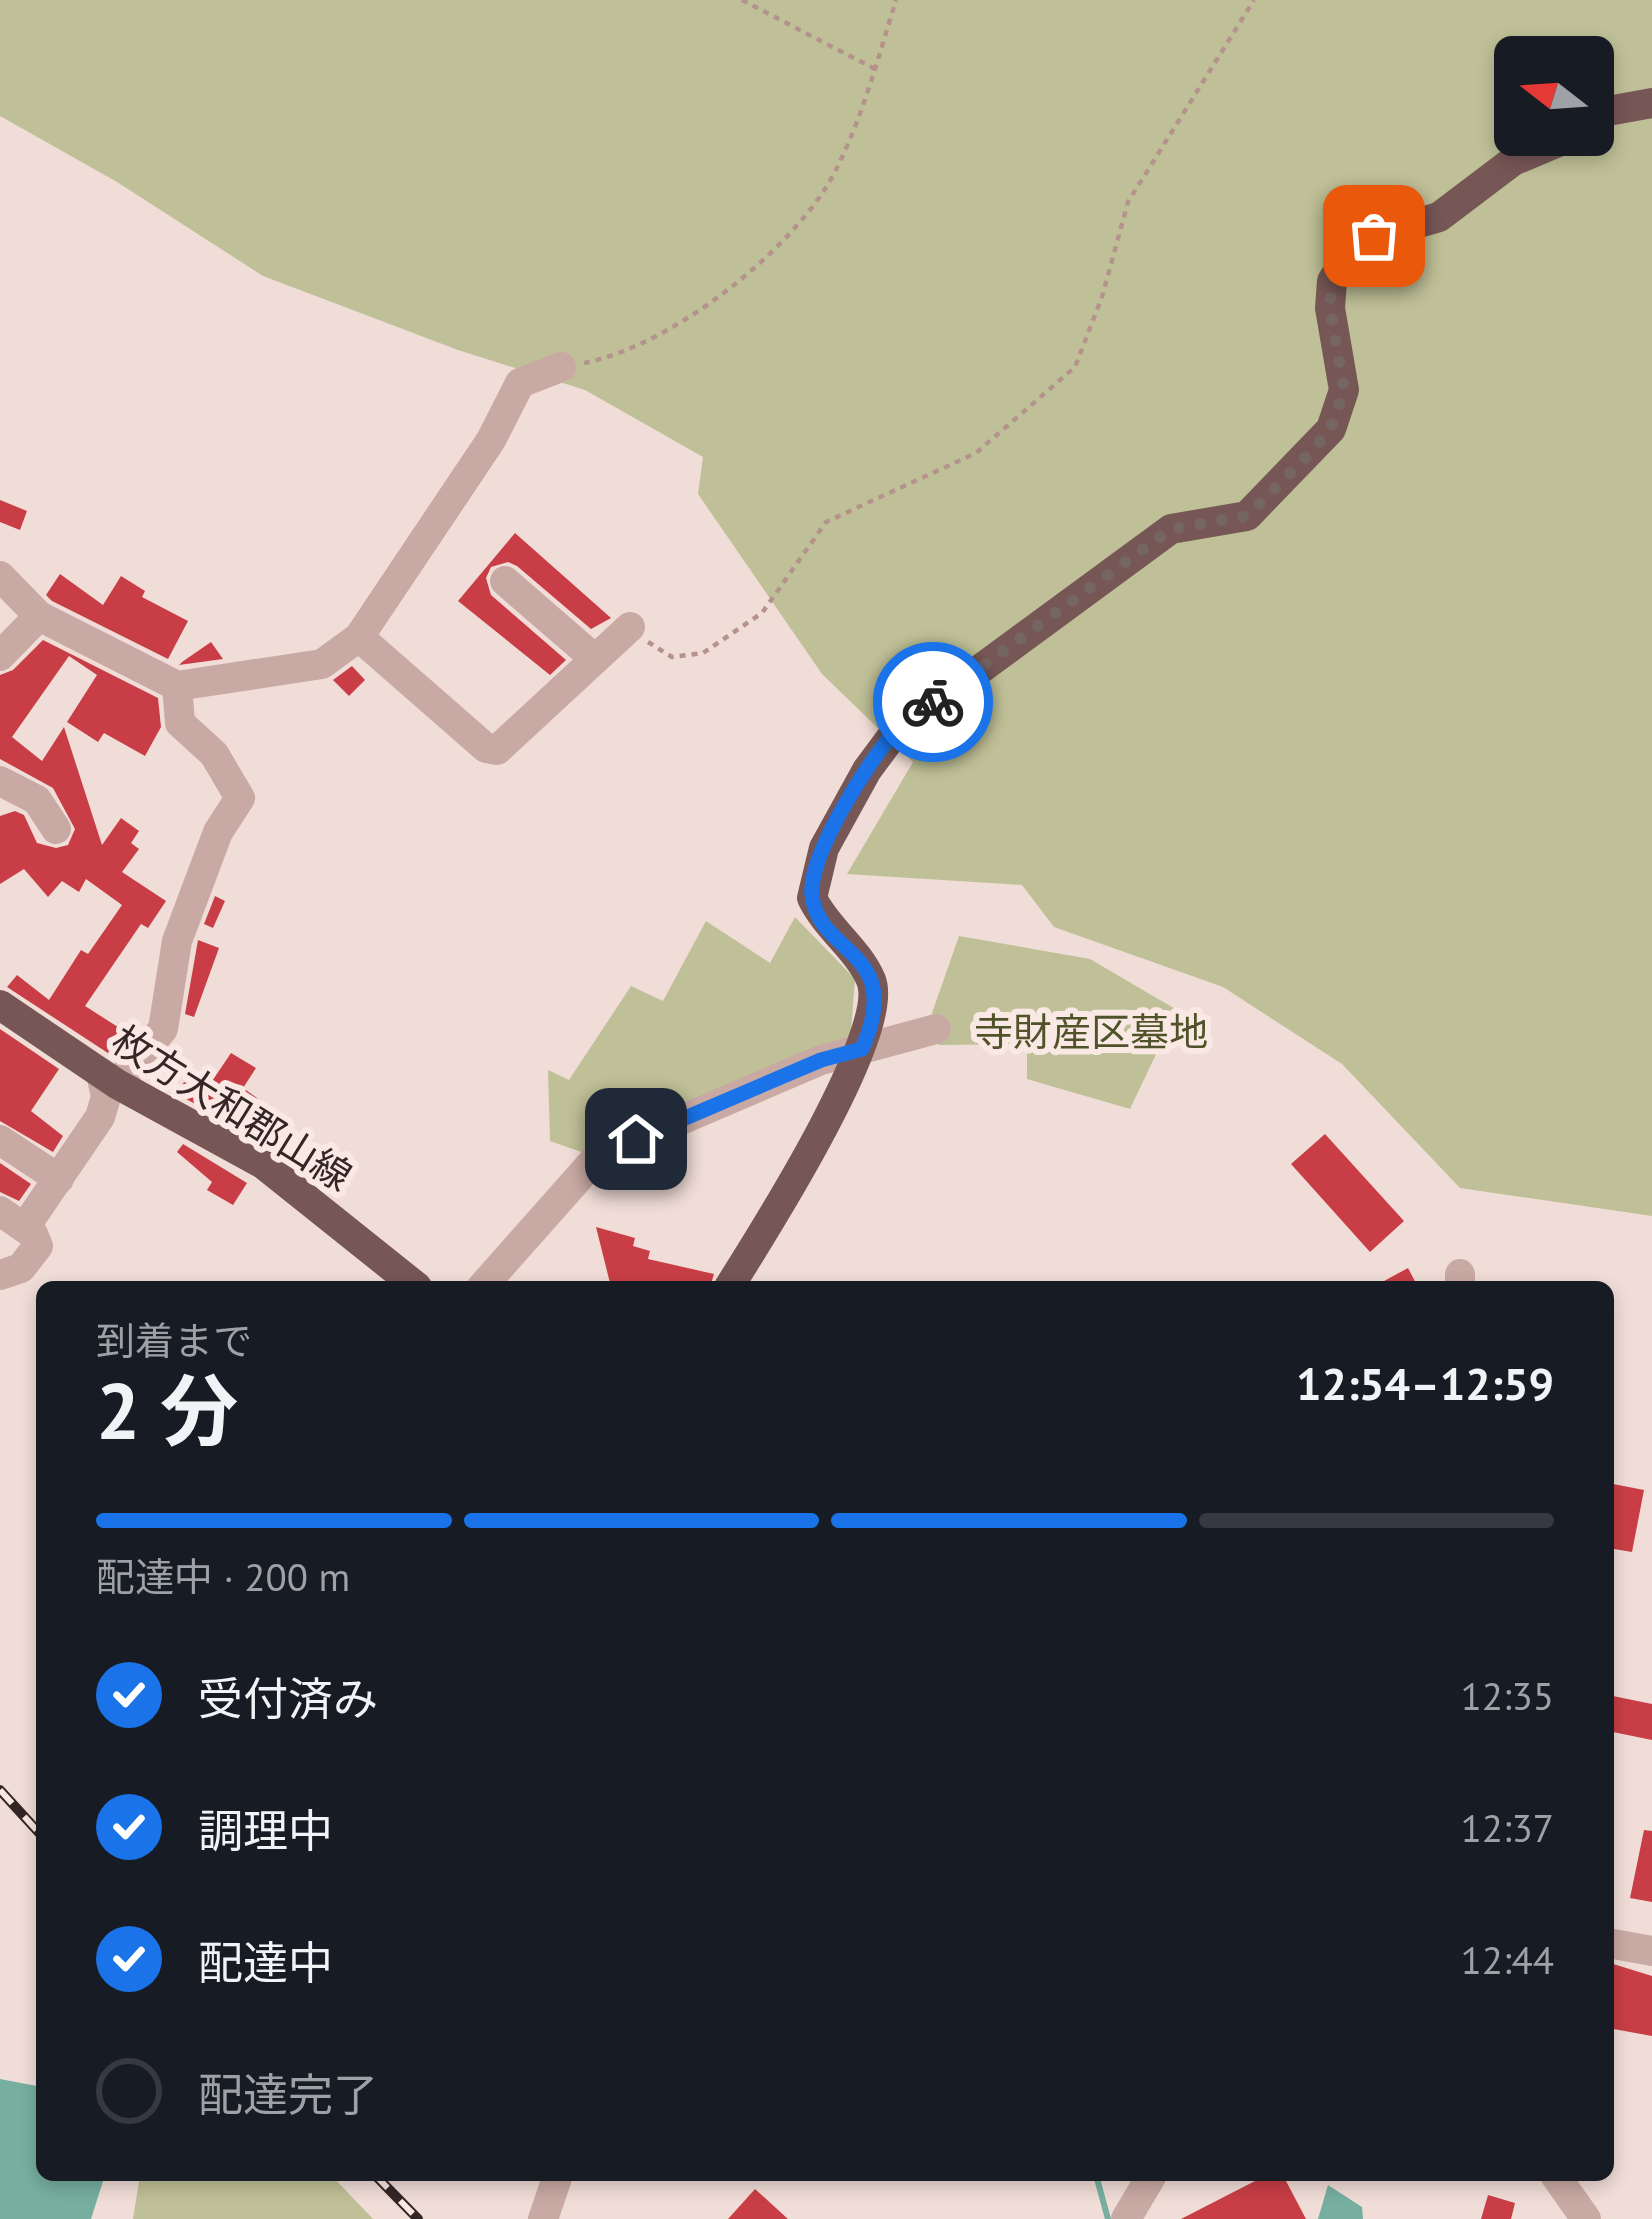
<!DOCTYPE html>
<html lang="ja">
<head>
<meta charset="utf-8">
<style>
	:root { --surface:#171b24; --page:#242831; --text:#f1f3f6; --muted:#9ea1a6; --line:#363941; --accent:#1a73e8 }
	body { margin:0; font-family:"PT Sans","Noto Sans JP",sans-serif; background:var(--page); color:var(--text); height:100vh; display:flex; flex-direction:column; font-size:45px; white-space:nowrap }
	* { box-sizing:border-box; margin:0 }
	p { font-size:39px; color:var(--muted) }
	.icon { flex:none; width:66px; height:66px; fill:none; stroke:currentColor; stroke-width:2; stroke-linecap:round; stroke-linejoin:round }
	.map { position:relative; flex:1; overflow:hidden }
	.details { position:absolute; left:36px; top:1281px; width:1578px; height:900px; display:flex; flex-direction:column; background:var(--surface); border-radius:18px; box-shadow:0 6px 18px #0003 }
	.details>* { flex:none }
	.needle { width:78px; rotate:287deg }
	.fabs { position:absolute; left:1494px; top:36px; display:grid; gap:24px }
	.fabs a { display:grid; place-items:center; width:120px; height:120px; border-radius:18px; background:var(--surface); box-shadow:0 6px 18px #0003; font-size:60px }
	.pin { position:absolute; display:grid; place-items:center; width:102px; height:102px; color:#fff; margin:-51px; border-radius:24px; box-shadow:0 6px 18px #0006 }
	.courier { position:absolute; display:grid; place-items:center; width:120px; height:120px; margin:-60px; border:9px solid #1a73e8; border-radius:50%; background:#fff; color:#222; box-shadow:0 3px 15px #0007 }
	.head em { font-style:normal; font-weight:700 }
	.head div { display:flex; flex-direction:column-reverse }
	.head { display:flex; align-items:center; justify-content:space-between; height:204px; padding:0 60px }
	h1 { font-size:78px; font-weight:700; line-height:90px }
	.bar { display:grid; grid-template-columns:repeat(4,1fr); gap:18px 12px; align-content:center; height:144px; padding:0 60px }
	.bar i { height:15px; border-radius:9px; background:var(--line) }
	.bar .selected { background:var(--accent) }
	.bar p { grid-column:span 4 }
	ol { padding:0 60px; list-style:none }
	li { display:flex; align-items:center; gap:36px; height:132px }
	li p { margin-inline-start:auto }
	li .icon { padding:12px; border-radius:50%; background:var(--accent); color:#fff; stroke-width:4 }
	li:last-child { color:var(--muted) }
	li i { width:66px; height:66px; border:6px solid var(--line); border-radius:50% }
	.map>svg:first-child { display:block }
	.green { fill:#bfc097; fill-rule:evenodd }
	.water { fill:#76afa0 }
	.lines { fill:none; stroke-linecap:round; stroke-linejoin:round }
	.stream { stroke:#76afa0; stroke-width:6 }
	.building { fill:#c93e46 }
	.path { stroke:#b5938d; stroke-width:4.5; stroke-dasharray:6 6; stroke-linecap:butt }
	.minor { stroke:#c9a9a3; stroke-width:30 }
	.major { stroke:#775756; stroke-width:30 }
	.rail-casing { stroke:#342625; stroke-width:10 }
	.rail { stroke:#f9e8e3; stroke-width:6; stroke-dasharray:18; stroke-linecap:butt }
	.done { stroke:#766663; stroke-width:12; stroke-dasharray:0 21.6 }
	.route { stroke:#1a73e8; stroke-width:15 }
	.labels { text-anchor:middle; stroke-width:12; stroke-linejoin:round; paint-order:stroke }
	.park-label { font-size:39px; fill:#505329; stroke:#f9e8e3 }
	.street-label { font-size:39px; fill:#342625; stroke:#f9e8e3 }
</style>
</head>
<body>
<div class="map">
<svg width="1652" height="2219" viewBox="0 0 1652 2219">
	<rect width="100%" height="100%" fill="#f1ddd7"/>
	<path class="green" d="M0,0H1652V1216L1460,1188L1342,1064L1223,987L1054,927L1022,885L847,874L913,762L822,674L698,494L703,457L585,390L458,350L263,276L117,182L0,116ZM1515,57H1593V135H1515Z
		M795,917L855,979L850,1044L590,1155L550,1141L548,1070L569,1080L631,986L663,1001L706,921L770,963Z
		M959,936L1090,959L1177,1010L1130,1109L1027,1079V1044L939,1045L932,1013Z
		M140,2175H331L373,2219H133Z"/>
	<path class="water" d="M0,2079L42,2087V2175H105L91,2219H0Z
		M1328,2185L1362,2207L1363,2219H1318Z"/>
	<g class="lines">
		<path class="stream" d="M1096,2175L1108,2219"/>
	</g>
	<path class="building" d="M0,500L27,511L20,530L0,522Z
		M515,533L611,618L591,629L517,566L508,562L491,567L486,578L491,595L566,660L550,675L458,601Z
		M60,574L103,605L121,576L145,591L142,597L188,621L168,659L52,601L46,595Z
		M43,640L158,698L161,727L145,756L104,733L98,742L67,722L97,675L69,656L12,737L42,761L64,727L102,845L121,818L139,831L131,843L139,849L122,872L166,901L148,928L141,924L85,1006L132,1036L114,1057L7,987L17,975L49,1000L81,950L88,954L122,905L86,879L79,892L62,881L48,897L24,869L0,884V816L15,811L24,815L37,843L56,848L68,845L75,829L53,788L0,759V675L13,670Z
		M211,642L223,659L179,665L182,662Z
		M352,666L365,680L349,696L333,680Z
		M215,896L225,901L213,928L204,924Z
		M198,940L219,948L194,1017L185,1014Z
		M0,1029L59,1069L31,1111L63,1136L53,1152L0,1121Z
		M231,1053L256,1068L243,1088L257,1098L237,1127L177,1094L184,1082L204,1093Z
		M1325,1134L1404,1221L1370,1252L1291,1164Z
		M183,1144L247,1183L233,1205L207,1190L212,1182L177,1152Z
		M0,1163L31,1184L19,1201L0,1192Z
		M596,1227L635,1238L633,1246L650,1251L648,1259L714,1274L710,1287H611Z
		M1408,1268L1418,1287H1373Z
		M1608,1483L1644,1490L1632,1552L1608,1548Z
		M1608,1695L1652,1704V1740L1608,1731Z
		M1644,1830L1652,1831V1902L1630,1898Z
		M1610,1963L1652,1976V2036L1608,2028Z
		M1251,2175L1286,2181L1306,2219H1181L1255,2181Z
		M755,2189L788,2219H728Z
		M1488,2195L1515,2203L1511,2219H1481Z"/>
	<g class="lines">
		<path class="path" d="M742,0L875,69
			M584,363C669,346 778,261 825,189C857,138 878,58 896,0
			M648,642L672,657L703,653L762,613L826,522L976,453L1075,367L1102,297L1128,202L1254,0"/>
		<path class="minor" d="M0,576L39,616L177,686L322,664L359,637L491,440L520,383L561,367
			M505,581L595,659
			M359,637L486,748L497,750L630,627
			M0,656L39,616
			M0,781L37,800L56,829
			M117,1084L163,1029L177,941L218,832L240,798L214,754L180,723L177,686
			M0,1140L59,1179
			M0,1211L33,1234L38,1246L21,1268L0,1275
			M25,1227L100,1117L106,1097L101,1073
			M1460,1274V1287
			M482,1287L599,1155L821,1060L936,1029
			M1608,1943L1652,1951
			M1555,2175L1586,2219
			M543,2219L558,2175
			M1126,2219L1152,2175"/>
		<path class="major" d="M1593,123L1608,111L1652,103
			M0,1005L117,1084L263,1164L417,1287
			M729,1287C761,1236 892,1031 871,980C858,949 827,929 812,898L824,848L867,770L896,731L1171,529L1247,516L1331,429L1344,390L1330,308L1332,281L1348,255L1374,236L1439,217L1513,161L1575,135"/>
		<g class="rail-casing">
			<path id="rail" d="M0,1790L42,1836
				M375,2175L418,2219"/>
		</g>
		<use href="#rail" class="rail"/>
	</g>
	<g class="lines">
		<path class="done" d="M933,702L1171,529L1247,516L1309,454L1331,428L1344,390L1330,308L1332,280L1348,255L1374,236"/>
		<path class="route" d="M636,1139L821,1060L862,1049C906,949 818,956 812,895C808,856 869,759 896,731C907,720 921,711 933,702"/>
	</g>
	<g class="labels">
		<g class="park-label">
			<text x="1091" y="1046">寺財産区墓地</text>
		</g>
		<g class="street-label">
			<text transform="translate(232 1108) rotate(32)" y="14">枚方大和郡山線</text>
		</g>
	</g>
</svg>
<div class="fabs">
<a><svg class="needle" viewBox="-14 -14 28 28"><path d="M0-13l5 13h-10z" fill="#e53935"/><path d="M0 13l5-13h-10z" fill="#9ea1a6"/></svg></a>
</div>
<div class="pin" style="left:1374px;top:236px;background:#ea580c"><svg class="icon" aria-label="bag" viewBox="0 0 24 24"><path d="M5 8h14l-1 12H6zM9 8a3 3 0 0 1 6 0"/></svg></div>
<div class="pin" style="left:636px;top:1139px;background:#1f2937"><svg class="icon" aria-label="home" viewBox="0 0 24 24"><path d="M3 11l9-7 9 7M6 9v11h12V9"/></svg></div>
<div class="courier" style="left:933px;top:702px"><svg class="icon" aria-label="bike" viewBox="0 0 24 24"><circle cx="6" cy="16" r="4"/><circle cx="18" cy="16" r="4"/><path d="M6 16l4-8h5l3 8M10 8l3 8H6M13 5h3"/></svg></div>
<section class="details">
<div class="head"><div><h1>2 分</h1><p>到着まで</p></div><em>12:54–12:59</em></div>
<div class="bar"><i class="selected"></i><i class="selected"></i><i class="selected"></i><i></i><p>配達中 · 200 m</p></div>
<ol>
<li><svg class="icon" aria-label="check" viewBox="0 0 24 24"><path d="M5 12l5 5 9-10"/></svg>受付済み<p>12:35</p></li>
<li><svg class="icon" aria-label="check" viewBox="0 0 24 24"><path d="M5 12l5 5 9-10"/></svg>調理中<p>12:37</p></li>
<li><svg class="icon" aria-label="check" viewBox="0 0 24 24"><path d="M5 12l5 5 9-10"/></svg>配達中<p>12:44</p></li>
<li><i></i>配達完了</li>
</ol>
</section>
</div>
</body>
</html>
